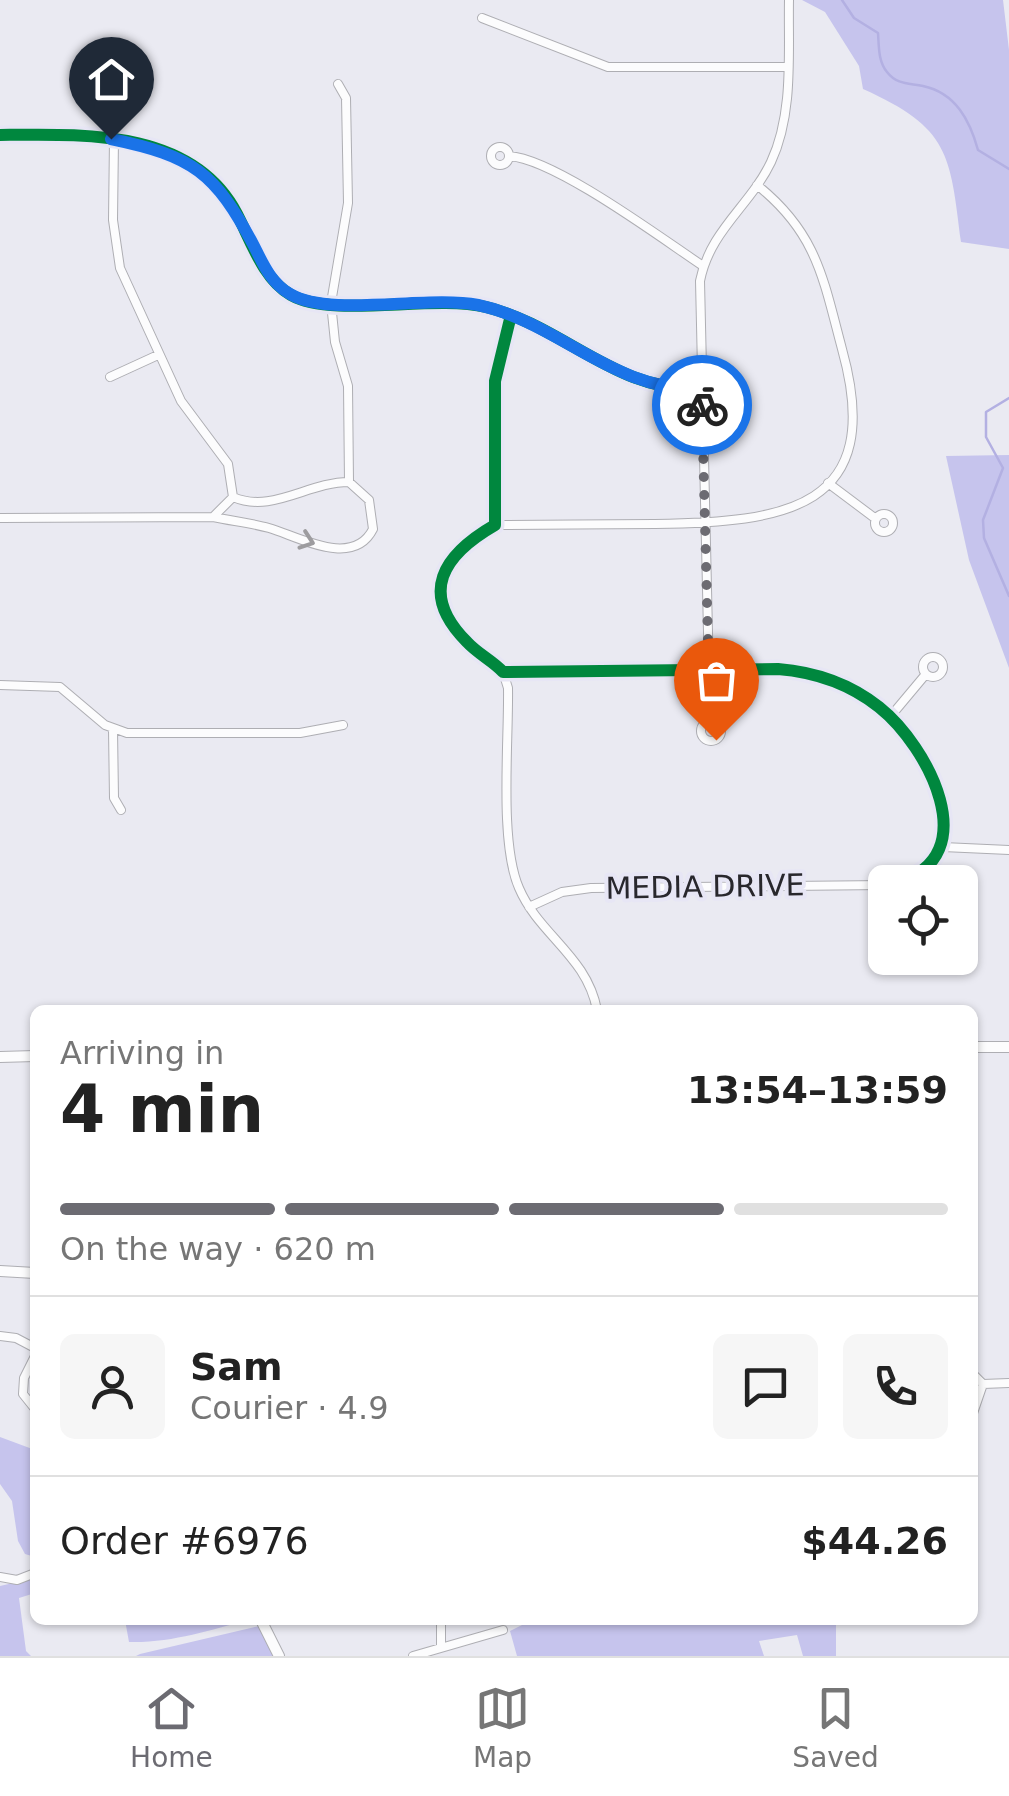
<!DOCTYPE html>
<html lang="en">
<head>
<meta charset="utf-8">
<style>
	:root { --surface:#fff; --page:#f6f6f6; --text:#222; --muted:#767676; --line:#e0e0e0; --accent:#6c6b72 }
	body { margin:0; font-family:"DejaVu Sans",sans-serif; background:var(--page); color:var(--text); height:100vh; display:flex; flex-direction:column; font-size:38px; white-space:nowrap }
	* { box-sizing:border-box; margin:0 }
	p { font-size:32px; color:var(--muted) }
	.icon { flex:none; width:55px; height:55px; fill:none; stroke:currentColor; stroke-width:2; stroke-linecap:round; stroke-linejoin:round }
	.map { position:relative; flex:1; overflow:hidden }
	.sheet { position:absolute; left:30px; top:1005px; width:948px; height:620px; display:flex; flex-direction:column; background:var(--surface); border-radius:15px; box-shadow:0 2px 8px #0004 }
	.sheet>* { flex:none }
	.controls { position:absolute; left:868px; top:865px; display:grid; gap:20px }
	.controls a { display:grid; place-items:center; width:110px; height:110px; border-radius:15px; background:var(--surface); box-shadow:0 2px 8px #0004; font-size:50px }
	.pin { position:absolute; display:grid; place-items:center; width:85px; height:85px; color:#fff; margin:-102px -42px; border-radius:50% 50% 50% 0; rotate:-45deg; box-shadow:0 0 10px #0007 }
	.pin .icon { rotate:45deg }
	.courier { position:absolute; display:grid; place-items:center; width:100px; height:100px; margin:-50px; border:8px solid #1a73e8; border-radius:50%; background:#fff; color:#222; box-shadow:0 2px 12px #0007 }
	.headline em { font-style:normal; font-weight:800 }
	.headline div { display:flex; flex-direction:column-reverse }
	.headline { display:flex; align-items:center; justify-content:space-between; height:170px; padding:0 30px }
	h1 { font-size:65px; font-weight:800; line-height:75px }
	.bar { display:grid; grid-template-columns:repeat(4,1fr); gap:15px 10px; align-content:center; height:120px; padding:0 30px }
	.bar i { height:12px; border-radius:8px; background:var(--line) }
	.bar .current { background:var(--accent) }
	.bar p { grid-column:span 4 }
	.line { display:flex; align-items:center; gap:25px; padding:0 30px; border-top:2px solid var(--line) }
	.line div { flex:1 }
	.round { display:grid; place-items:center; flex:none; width:105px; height:105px; border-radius:15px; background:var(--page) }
	.tabs { display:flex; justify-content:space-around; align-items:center; height:140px; border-top:2px solid var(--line); background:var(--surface); font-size:28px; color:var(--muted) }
	.tabs a { display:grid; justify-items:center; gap:5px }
	.tabs .current { color:var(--accent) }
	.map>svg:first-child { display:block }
	.forest { fill:#c6c4ed }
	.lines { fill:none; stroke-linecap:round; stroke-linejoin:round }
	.stream { stroke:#b3b0e2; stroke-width:2.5 }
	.minor-casing { stroke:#aeaeb3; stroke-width:10 }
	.tertiary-casing { stroke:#aeaeb3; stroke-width:12 }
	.minor { stroke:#fcfcfd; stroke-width:8 }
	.tertiary { stroke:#fcfcfd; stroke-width:10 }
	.cycleway-casing { stroke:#e7e6f5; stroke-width:19 }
	.cycleway { stroke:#00873e; stroke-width:12 }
	.oneway { stroke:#9d9c9f }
	.done { stroke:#6c6b72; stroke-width:10; stroke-dasharray:0 18 }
	.route { stroke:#1a73e8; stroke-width:12 }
	.labels { text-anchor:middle; stroke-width:8; stroke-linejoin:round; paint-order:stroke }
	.street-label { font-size:30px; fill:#28272d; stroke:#e7e6f5 }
</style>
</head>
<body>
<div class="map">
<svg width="1009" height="1656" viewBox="0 0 1009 1656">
	<rect width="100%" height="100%" fill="#eaeaf2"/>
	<path class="forest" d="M802,0H1003L1009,50V249L961,242C950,154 950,128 863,89L859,66L825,12Z
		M1009,455V668L969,560L946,456Z
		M0,1437L35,1450V1557L25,1554L18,1541L12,1501L0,1484Z
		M35,1578V1593L19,1598L26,1651L31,1656H0V1586Z
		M125,1620H250C208,1630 173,1643 129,1642Z
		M532,1620H836V1656H803L797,1635L759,1641L764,1656H517L510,1631Z
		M259,1626L275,1656H136L140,1654Z"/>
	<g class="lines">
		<path class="stream" d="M842,0L854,18L878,33C879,46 878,61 887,72C897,85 909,83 923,86C956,93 970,121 978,150L1009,169
			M1009,398L986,412V437L1003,468L983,520L984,538L1009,596"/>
		<g class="minor-casing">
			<path id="minor" d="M482,18L608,67H787
				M338,84L346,98L348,203L331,303L335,342L348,386L349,482
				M0,135C83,134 193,129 237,214C251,241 263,279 291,295C334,319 432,294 486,307C564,326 619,395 702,388
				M114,139L113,220L120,268L181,401L228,464L233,497
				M491 156a9 9 0 1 1 18 0a9 9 0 1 1-18 0Z
				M509,156C555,159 661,238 703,266
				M511,315L495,381V525C443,555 418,593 467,642C478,654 493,661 503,672L778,669C815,672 850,684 879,707C928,746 986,856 898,882
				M110,377L158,355
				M828,483L876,519
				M875 523a9 9 0 1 1 18 0a9 9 0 1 1-18 0Z
				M213,517C232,521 251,523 269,528C297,536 353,569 373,529L369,500L349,482C308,482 272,514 233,497
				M0,518L213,517L233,497
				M495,525C548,525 602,524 655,524C784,522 887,510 842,349C823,278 817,233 757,185
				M923 667a10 10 0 1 1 20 0a10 10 0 1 1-20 0Z
				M503,672L508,688C509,741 499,842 519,888C539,935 587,956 597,1010
				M0,685L60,687L105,725L127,733H300L343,725
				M890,717L926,674
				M710,720L700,281C710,230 750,206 771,162C794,113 788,52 789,0
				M701 731a10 10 0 1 1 20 0a10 10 0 1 1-20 0Z
				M113,729L114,798L121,810
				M943,847L1009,850
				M529,907L562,892L591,888L885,885
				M0,1336L16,1338L35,1348
				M35,1356L24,1378L23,1394L35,1409
				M972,1373L983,1384L1009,1383
				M972,1416L983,1384
				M0,1577L17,1580L35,1573
				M441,1620V1645
				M413,1656L503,1630"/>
		</g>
		<g class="tertiary-casing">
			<path id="tertiary" d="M972,1047H1009
				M0,1057L35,1056
				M0,1271L35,1273
				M261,1620L279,1656"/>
		</g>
		<use href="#minor" class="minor"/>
		<use href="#tertiary" class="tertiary"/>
		<g class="cycleway-casing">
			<path id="cycleway" d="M0,135C83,134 193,129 237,214C251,241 263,279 291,295C334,319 432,294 486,307C564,326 619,395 702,388
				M511,315L495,381V525C443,555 418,593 467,642C478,654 493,661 503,672L778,669C815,672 850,684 879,707C928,746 986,856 898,882"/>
		</g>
		<use href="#cycleway" class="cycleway"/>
	</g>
	<defs><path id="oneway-chevron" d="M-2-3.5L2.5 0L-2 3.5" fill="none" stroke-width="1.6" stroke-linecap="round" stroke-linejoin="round" transform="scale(2.5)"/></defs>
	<use class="oneway" href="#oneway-chevron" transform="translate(307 541) rotate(19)"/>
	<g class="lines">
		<path class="done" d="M702,405L710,720L721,729L716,740"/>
		<path class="route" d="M111,139C193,156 215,172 254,246C263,264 271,283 290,294C331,318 426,295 478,305C559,322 616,394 702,388V405"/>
	</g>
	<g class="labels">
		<g class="street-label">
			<text transform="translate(705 887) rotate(-1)" y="10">MEDIA DRIVE</text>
		</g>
	</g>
</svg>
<div class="controls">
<a><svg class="icon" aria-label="locate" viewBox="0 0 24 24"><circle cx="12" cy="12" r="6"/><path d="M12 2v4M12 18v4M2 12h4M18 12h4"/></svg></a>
</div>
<div class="pin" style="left:716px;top:740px;background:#ea580c"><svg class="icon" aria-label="bag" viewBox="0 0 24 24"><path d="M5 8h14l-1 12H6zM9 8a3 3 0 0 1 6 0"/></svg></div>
<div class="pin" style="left:111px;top:139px;background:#1f2937"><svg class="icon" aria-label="home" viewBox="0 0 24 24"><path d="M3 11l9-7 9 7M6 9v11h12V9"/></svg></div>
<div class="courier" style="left:702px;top:405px"><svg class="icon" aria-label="bike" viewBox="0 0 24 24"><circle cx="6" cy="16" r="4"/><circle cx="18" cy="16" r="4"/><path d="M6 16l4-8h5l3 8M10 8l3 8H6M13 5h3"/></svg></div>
<section class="sheet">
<div class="headline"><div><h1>4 min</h1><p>Arriving in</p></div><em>13:54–13:59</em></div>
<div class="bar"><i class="current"></i><i class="current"></i><i class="current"></i><i></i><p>On the way · 620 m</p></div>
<div class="line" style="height:180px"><a class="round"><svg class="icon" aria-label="person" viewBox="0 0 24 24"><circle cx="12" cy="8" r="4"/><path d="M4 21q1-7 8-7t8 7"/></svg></a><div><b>Sam</b><p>Courier · 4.9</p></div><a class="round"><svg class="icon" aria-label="chat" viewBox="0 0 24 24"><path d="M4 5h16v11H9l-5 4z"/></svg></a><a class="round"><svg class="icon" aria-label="phone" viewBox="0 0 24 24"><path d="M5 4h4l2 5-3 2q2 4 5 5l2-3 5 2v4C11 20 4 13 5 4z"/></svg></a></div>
<div class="line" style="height:130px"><div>Order #6976</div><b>$44.26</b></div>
</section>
</div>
<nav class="tabs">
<a class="current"><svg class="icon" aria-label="home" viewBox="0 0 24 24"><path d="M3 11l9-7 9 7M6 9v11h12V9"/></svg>Home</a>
<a><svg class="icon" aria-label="map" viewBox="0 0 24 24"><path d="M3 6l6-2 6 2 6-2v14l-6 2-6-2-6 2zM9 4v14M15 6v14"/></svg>Map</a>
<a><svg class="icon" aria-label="saved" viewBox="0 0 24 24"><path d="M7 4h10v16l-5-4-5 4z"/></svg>Saved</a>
</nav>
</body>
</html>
